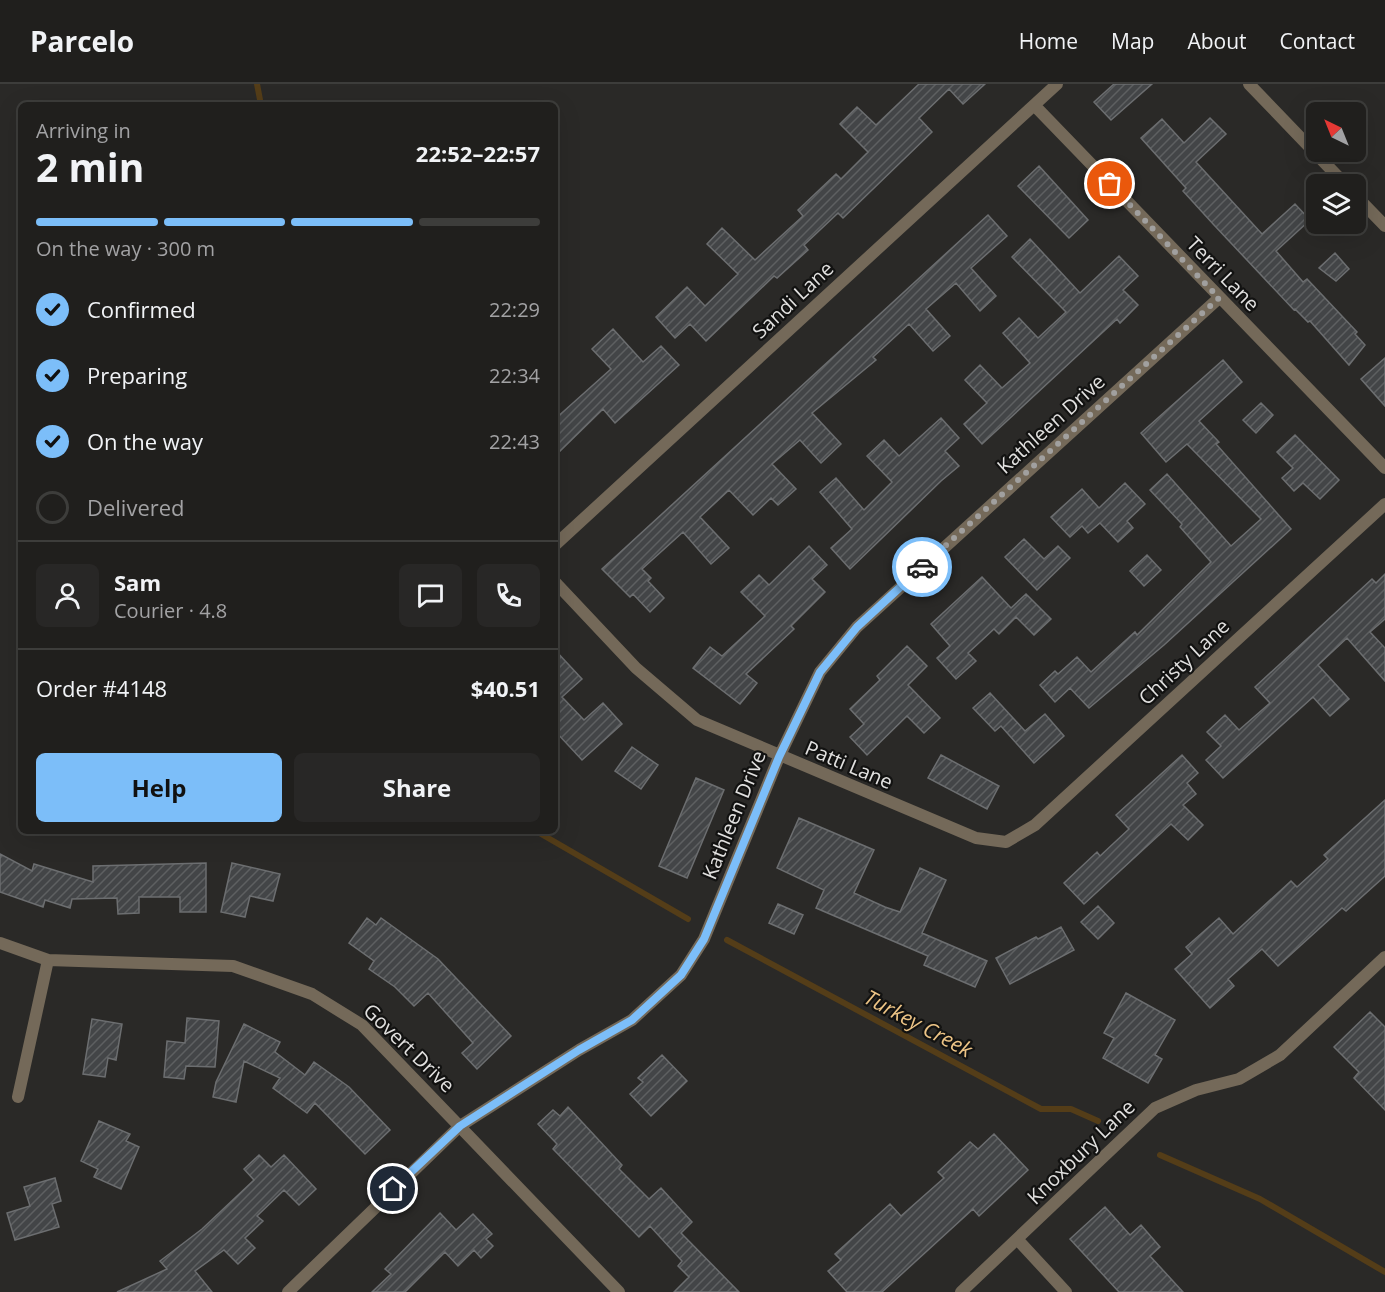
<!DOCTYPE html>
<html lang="en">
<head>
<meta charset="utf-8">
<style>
	:root { --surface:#201f1d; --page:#282726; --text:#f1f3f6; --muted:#a2a2a4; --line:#3d3d3b; --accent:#7cbef9 }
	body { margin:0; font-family:"Open Sans",sans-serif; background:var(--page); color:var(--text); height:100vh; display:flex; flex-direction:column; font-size:22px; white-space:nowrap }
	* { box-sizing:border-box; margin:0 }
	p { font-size:20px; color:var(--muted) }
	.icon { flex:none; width:33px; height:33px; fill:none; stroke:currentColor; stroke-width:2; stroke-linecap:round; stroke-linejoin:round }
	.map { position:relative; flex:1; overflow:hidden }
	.sheet { position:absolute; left:18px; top:18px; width:540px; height:732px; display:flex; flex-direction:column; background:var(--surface); border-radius:9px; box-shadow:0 6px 24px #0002,0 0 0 2px var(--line) }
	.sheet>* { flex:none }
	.needle { width:39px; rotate:317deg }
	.buttons { position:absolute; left:1306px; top:18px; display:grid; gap:12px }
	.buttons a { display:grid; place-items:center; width:60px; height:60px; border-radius:9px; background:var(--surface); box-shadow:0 6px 24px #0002,0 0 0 2px var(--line); font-size:30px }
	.pin { position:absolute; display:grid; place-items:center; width:51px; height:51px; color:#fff; margin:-26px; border:3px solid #fff; border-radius:50%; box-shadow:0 2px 6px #0007 }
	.courier { position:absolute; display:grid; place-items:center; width:60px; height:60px; margin:-30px; border:4px solid #7cbef9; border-radius:50%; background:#fff; color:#222; box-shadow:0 2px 8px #0007 }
	.head em { font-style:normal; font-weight:700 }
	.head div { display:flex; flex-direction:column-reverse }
	.head { display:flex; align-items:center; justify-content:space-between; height:102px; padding:0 18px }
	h1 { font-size:39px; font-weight:700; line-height:45px }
	.bar { display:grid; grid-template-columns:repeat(4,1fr); gap:9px 6px; align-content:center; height:72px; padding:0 18px }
	.bar i { height:8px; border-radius:4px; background:var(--line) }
	.bar .active { background:var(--accent) }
	.bar p { grid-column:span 4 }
	.line { display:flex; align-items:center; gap:15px; padding:0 18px; border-top:2px solid var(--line) }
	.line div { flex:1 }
	.round { display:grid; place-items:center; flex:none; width:63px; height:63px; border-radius:9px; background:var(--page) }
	ol { padding:0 18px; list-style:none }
	li { display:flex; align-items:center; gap:18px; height:66px }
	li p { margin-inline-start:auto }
	li .icon { padding:6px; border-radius:50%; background:var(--accent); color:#111; stroke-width:4 }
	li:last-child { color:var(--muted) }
	li i { width:33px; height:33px; border:3px solid var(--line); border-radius:50% }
	.primary-button { display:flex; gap:12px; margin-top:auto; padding:12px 18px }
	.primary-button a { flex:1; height:69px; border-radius:9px; background:var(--accent); color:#111; font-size:24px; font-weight:700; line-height:69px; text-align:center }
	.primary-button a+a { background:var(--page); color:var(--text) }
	header { display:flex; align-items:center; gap:36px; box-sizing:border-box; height:84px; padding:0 30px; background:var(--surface); border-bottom:2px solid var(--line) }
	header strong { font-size:28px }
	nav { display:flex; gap:33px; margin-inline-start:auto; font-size:21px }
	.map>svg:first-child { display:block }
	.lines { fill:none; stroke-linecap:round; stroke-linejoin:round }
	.stream { stroke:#543d18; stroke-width:6 }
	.building { fill:url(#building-hatch); stroke:#6c6e70; stroke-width:1.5 }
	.minor { stroke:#746959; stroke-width:12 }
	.tertiary { stroke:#746959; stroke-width:12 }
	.done { stroke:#a1a09f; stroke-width:6; stroke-dasharray:0 10.8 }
	.route { stroke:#7cbef9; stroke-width:8 }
	.labels { text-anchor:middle; stroke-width:4.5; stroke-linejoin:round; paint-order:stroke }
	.street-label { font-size:20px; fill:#e1e0df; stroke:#121211 }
	.water-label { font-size:21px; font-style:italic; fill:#edc486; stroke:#121211 }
</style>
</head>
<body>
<header>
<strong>Parcelo</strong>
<nav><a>Home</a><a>Map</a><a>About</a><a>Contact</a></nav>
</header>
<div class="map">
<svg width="1385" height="1208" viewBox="0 0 1385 1208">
	<defs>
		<pattern id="building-hatch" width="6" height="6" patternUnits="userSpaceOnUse" patternTransform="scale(1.5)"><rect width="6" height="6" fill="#434547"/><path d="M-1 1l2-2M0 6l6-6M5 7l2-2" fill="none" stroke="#5e6061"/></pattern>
	</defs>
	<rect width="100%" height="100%" fill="#2a2927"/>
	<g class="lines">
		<path class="stream" d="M257,0L261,21
			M536,747L688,835
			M727,856L1041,1025H1071L1098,1037
			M1160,1071L1260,1115L1385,1188"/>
	</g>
	<path class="building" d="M919,0H985L963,20L949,5L919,34L932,48L843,134L838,129L804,161L808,166L777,194L774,192L706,257L690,240L675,254L656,233L687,203L705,222L738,190L707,160L722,144L755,176L803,132L798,126L836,90L841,95L868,68L840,40L857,23L876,41Z
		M1114,0H1152L1111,36L1094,18Z
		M1210,34L1226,50L1196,78L1262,150L1295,120L1310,136L1276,167L1303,198L1307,195L1357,248L1355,250L1365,261L1349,281L1310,237L1308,238L1295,225L1294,226L1214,141L1183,107L1186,104L1141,54L1162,35L1184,59Z
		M1039,82L1088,136L1069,154L1018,102Z
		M988,131L1007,152L971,184L996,212L980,227L956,199L926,225L950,252L933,267L909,240L873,273L876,276L812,329L841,360L821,379L800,356L772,380L796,405L778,421L771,414L753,431L729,406L700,433L729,464L711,480L683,448L642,485L651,494L648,497L664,514L650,528L633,510L630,513L602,485Z
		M1030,155L1080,209L1119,172L1138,192L1123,206L1138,221L1120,239L1117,235L982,360L964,340L987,319L965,296L980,281L1002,304L1030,279L1003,249L1019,234L1038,254L1066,228L1012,173Z
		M1335,169L1349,185L1336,197L1319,184Z
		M613,245L643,278L661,262L679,281L615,339L603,325L555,372V335L611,285L592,265Z
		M1385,274V322L1361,295Z
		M1223,276L1242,298L1199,337L1219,358L1216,360L1291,445L1164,561L1089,624L1070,604L1055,618L1040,601L1055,587L1058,590L1077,573L1091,588L1135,548L1137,551L1211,478L1180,443L1182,440L1150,406L1167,390L1231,462L1261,435L1187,360L1166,378L1141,349Z
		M1261,319L1273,331L1256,349L1243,336Z
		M941,334L959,354L945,367L959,382L941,397L850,485L831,464L852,445L820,408L836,394L864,426L892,398L867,372L884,356L899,372Z
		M1295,351L1339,396L1320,415L1303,399L1294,407L1282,394L1293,384L1277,368Z
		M1125,399L1145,420L1127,437L1133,444L1118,458L1100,439L1088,449L1082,442L1070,453L1051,433L1082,405L1099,424Z
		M1024,455L1044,475L1058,462L1070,474L1037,506L1005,473Z
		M809,462L827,481L812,495L825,508L791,542L794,545L746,590L757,599L740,620L693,584L710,563L722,572L765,532L741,508L759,491L769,501Z
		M1147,471L1161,486L1144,502L1130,487Z
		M1385,490V535L1370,548L1385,564V597L1347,554L1318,581L1349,615L1330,632L1313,613L1223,694L1206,676L1221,662L1207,648L1225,631L1239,646L1270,619L1255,603L1372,495L1376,499Z
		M982,493L1011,524L1026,510L1051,535L1034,551L1016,533L999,550L994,545L968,569L976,577L956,595L937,574L950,562L931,540Z
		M907,562L927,582L908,601L940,634L924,649L907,632L867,671L850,653L864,640L850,625L880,596L877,592Z
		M555,566L582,595L562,613L584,636L603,619L622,640L582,676L555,647Z
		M990,609L1025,647L1045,630L1064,652L1034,679L1001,642L995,647L973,624Z
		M632,663L658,681L641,705L615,687Z
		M941,671L999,702L987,725L928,694Z
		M1182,671L1198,689L1187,699L1196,710L1183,721L1203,741L1188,756L1171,740L1084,820L1064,799L1097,768L1100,772L1129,745L1116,731Z
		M696,694L724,706L687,794L659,782Z
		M1385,716V792L1346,827L1342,824L1278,882L1262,865L1228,895L1234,902L1210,924L1175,885L1192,870L1186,863L1219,834L1233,850L1291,797L1297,803L1328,775L1324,771Z
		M799,734L874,766L854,809L885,823L900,828L920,784L946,796L922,849L987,877L975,903L924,881L928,872L816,824L824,806L777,784Z
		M0,770L32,787L34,780L93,798V782L206,779V828H180V813H139V829L118,830L117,814L72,815L70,824L45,816L43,823L0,808Z
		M232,779L280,790L273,817L250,812L245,833L221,828Z
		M778,820L803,831L794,850L769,839Z
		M1098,822L1114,839L1098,855L1081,838Z
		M367,834L376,841L381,834L438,875L511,952L477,985L462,969L473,959L428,909L414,922L395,903L369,885L374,877L349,859Z
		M1061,843L1074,866L1010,900L996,874L1036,853L1038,855Z
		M1126,909L1175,936L1155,971L1162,975L1148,999L1103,974L1114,954L1104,949Z
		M1370,928L1385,943V1026L1354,994L1359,988L1334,963Z
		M187,934L219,937L215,983L186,982L184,995L164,993L167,957L185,959Z
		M92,935L122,940L116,976L108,974L105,993L83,990Z
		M244,940L280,958L275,968L305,991L314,978L349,1003L390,1046L365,1070L315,1019L307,1029L273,1004L280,994L244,977L236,1018L213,1013L216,998Z
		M662,971L687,997L651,1032L630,1010L643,998L638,994Z
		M568,1023L622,1081L619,1085L649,1115L661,1104L692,1138L681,1149L739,1208H674L689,1193L678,1182L682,1177L650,1142L639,1153L553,1065L557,1060L538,1040L553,1026L560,1032Z
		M99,1037L130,1050L126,1057L139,1063L121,1105L94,1093L98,1085L81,1077Z
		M994,1050L1028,1086L979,1132L973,1125L882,1208H847L828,1187L841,1176L835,1170L890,1120L901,1132L944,1094L938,1088L970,1058L978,1065Z
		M259,1071L271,1083L284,1071L316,1105L299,1121L284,1106L257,1132L263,1137L245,1154L255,1164L238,1180L224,1166L195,1187L212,1208H117L167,1185L160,1177L202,1145L254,1096L244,1085Z
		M55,1094L61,1117L52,1120L59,1143L15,1156L7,1129L30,1122L24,1103Z
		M1105,1123L1130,1151L1141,1141L1160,1163L1150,1172L1183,1208H1119L1070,1155Z
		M440,1129L456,1146L473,1130L492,1150L486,1155L493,1162L481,1174L474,1166L458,1182L445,1168L405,1208H372L391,1190L385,1185Z"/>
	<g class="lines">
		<path class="minor" d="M1034,21L1385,384
			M555,461L1057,0
			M555,498L636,584L697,636L976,754L1006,758L1035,741L1385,420
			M0,859L48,876L233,882L312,910L362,941L619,1208
			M18,1013L48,876
			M1018,1156L1066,1208
			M288,1208L460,1042L579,966L632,936L681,891L704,855L779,673L820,588L857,543L1219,214
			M961,1208L1155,1024L1196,1006L1239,995L1280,971L1385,873"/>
		<path class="tertiary" d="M1249,0L1345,100
			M1356,112L1385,142"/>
	</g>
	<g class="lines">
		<path class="done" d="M922,483L1219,214L1110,100"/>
		<path class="route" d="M393,1105L460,1042L579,966L632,936L681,891L704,855L779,673L820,588L857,543L922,483"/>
	</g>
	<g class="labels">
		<g class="street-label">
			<text transform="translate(1223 190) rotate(46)" y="7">Terri Lane</text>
			<text transform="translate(793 216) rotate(-43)" y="7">Sandi Lane</text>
			<text transform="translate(1051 340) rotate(-42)" y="7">Kathleen Drive</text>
			<text transform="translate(1184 578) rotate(-43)" y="7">Christy Lane</text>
			<text transform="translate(849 681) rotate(23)" y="7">Patti Lane</text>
			<text transform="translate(734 731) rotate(-68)" y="7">Kathleen Drive</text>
			<text transform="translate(409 964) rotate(44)" y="7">Govert Drive</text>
			<text transform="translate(1081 1068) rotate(-44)" y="7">Knoxbury Lane</text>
		</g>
		<g class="water-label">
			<text transform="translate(918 940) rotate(28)" y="7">Turkey Creek</text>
		</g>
	</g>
</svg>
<div class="buttons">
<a><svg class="needle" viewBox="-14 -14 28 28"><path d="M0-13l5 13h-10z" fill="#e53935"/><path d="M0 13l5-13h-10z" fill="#a2a2a4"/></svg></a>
<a><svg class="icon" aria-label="layers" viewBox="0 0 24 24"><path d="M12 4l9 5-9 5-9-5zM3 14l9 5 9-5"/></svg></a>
</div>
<div class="pin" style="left:1110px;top:100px;background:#ea580c"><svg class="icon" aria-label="bag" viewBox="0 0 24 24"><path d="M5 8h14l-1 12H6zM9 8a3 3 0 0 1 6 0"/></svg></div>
<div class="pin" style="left:393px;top:1105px;background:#1f2937"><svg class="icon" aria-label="home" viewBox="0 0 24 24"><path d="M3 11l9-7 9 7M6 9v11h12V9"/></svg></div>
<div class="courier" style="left:922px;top:483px"><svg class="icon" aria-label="car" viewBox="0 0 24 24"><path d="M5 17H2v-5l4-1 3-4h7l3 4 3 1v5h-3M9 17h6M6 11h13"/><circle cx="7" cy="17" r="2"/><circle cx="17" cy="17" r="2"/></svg></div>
<section class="sheet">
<div class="head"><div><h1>2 min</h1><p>Arriving in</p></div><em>22:52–22:57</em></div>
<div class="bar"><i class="active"></i><i class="active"></i><i class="active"></i><i></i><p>On the way · 300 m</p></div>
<ol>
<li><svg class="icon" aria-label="check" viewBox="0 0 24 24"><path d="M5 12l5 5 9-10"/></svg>Confirmed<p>22:29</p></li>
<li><svg class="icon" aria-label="check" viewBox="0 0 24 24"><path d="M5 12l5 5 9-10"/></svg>Preparing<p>22:34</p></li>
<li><svg class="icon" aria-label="check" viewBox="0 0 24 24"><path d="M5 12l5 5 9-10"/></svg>On the way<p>22:43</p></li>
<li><i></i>Delivered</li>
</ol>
<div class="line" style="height:108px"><a class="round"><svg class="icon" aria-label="person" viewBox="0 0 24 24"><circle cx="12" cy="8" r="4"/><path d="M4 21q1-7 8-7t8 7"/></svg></a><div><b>Sam</b><p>Courier · 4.8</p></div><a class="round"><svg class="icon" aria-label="chat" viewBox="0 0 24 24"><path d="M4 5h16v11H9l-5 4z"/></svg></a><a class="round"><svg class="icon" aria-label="phone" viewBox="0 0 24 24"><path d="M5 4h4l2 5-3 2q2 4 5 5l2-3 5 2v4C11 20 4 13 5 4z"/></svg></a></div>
<div class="line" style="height:78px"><div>Order #4148</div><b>$40.51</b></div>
<div class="primary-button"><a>Help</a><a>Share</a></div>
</section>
</div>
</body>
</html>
